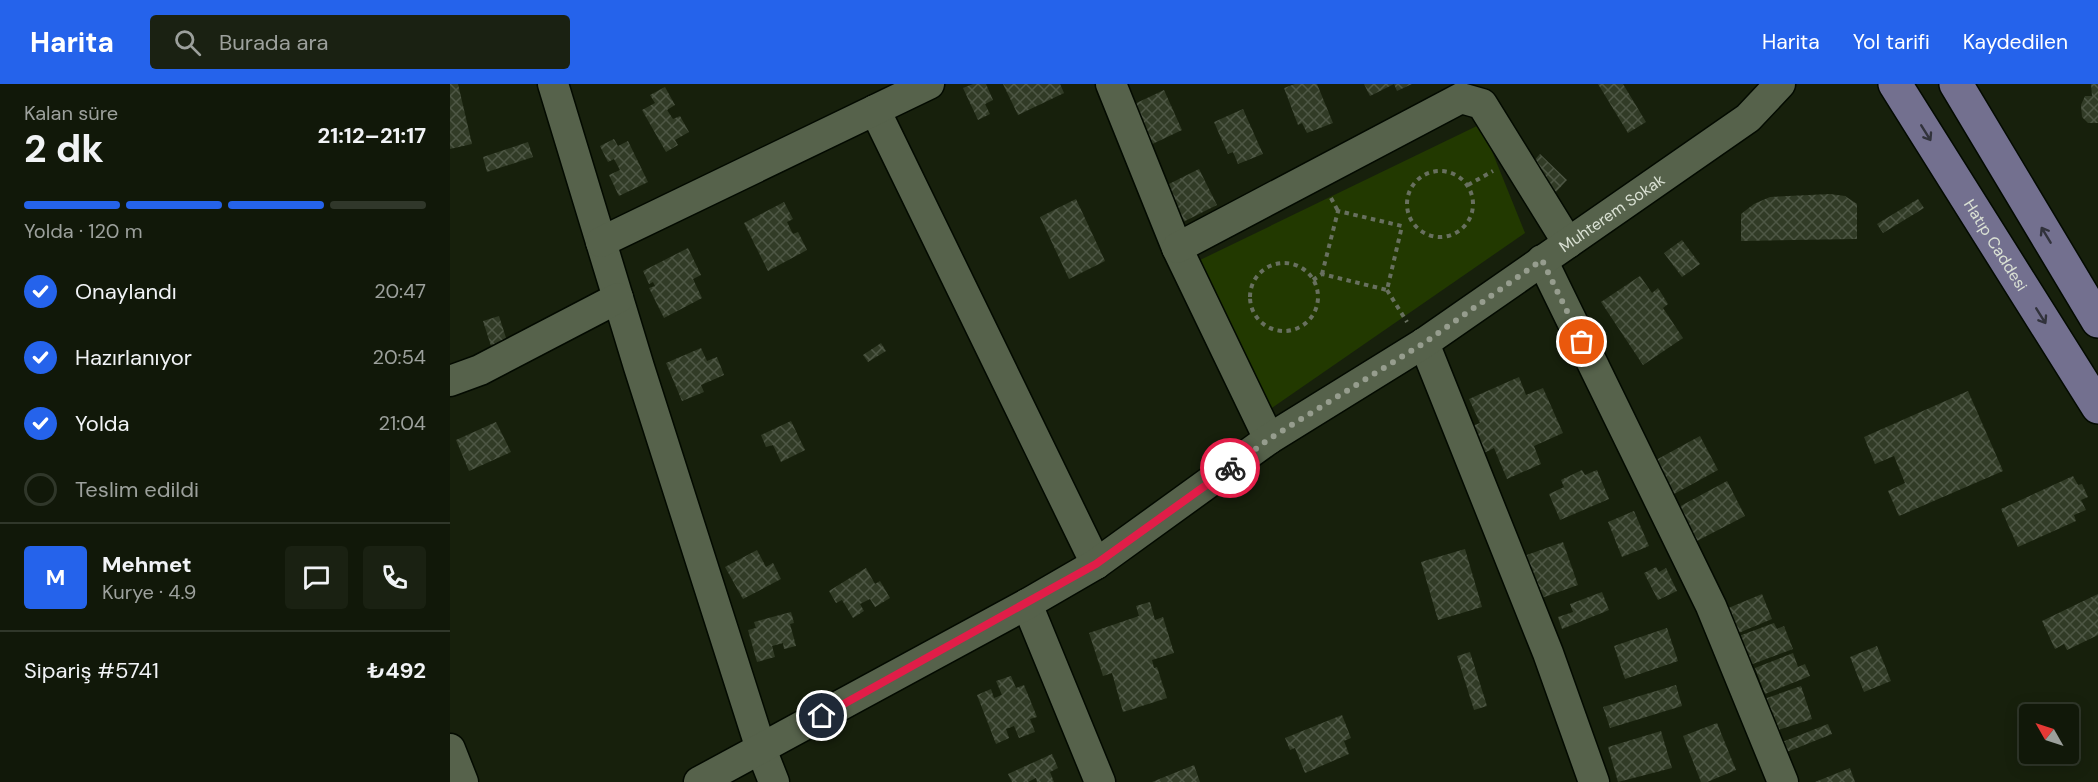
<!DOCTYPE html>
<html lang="tr">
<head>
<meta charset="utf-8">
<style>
	:root { --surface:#111809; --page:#1a2112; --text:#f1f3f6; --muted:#9ca09c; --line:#30372a; --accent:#2563eb }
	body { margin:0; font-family:"DM Sans",sans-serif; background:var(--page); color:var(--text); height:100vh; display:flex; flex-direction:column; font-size:22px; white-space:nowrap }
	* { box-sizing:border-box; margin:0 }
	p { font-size:20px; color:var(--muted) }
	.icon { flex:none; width:33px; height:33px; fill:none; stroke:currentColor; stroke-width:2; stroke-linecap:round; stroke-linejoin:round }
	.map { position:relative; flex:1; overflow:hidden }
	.drawer { display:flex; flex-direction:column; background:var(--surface); width:450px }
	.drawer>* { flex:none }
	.needle { width:39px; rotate:309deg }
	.buttons { position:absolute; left:1569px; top:620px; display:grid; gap:12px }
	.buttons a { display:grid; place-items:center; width:60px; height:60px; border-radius:6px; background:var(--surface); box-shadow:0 3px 15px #0003,0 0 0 2px var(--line); font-size:30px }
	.pin { position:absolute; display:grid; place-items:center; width:51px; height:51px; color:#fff; margin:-26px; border:3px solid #fff; border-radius:50%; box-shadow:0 2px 6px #0007 }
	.courier { position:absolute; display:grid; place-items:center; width:60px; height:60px; margin:-30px; border:4px solid #e11d48; border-radius:50%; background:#fff; color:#222; box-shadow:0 2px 8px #0007 }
	.headline em { font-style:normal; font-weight:700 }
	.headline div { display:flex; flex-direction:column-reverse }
	.headline { display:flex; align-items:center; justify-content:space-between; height:102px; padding:0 24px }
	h1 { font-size:39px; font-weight:700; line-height:45px }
	.bar { display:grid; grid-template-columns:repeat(4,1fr); gap:9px 6px; align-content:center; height:72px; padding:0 24px }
	.bar i { height:8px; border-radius:4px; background:var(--line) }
	.bar .selected { background:var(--accent) }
	.bar p { grid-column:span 4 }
	.line { display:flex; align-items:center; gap:15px; padding:0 24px; border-top:2px solid var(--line) }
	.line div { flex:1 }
	.round { display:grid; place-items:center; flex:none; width:63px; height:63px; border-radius:6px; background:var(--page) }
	ol { padding:0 24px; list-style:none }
	li { display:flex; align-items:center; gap:18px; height:66px }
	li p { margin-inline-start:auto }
	li .icon { padding:6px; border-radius:50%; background:var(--accent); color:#fff; stroke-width:4 }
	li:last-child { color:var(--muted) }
	li i { width:33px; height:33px; border:3px solid var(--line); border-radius:50% }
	header { display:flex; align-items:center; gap:36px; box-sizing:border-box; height:84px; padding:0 30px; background:var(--accent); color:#fff }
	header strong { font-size:28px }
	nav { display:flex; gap:33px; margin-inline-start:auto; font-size:21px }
	.search { width:420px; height:54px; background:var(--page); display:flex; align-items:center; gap:15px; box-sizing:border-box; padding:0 21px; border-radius:6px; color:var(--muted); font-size:22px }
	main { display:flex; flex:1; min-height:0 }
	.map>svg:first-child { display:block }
	.green { fill:#223900 }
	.building { fill:url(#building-cross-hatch) }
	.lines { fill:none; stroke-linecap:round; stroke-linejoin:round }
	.minor-casing { stroke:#030a00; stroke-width:33 }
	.major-casing { stroke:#030a00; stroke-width:36 }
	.path { stroke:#68705f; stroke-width:4; stroke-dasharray:4.5 4.5; stroke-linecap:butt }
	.minor { stroke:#56624b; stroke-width:30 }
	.major { stroke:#73708f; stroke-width:33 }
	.oneway { stroke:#31323b }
	.done { stroke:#969d8e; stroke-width:6; stroke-dasharray:0 10.8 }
	.route { stroke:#e11d48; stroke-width:8 }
	.labels { text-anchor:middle; stroke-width:4.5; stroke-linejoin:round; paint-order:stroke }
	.street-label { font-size:16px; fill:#dae1d4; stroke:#050803 }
</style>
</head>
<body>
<header>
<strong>Harita</strong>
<div class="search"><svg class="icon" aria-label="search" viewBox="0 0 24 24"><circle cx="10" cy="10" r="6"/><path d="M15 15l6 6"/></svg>Burada ara</div>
<nav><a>Harita</a><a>Yol tarifi</a><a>Kaydedilen</a></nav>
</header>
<main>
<section class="drawer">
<div class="headline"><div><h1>2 dk</h1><p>Kalan süre</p></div><em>21:12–21:17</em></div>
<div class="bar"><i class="selected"></i><i class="selected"></i><i class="selected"></i><i></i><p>Yolda · 120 m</p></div>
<ol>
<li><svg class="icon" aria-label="check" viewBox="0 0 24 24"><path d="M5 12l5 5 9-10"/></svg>Onaylandı<p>20:47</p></li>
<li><svg class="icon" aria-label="check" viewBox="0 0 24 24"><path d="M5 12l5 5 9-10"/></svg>Hazırlanıyor<p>20:54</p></li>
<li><svg class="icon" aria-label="check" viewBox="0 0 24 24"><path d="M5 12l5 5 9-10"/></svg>Yolda<p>21:04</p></li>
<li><i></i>Teslim edildi</li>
</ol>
<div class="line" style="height:108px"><b class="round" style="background:var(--accent);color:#fff">M</b><div><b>Mehmet</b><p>Kurye · 4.9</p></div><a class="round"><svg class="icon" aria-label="chat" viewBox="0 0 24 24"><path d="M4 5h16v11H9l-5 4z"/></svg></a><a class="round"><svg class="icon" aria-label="phone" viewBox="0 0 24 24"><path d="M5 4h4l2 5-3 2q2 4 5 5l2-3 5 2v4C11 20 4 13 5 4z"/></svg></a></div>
<div class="line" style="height:78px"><div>Sipariş #5741</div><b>₺492</b></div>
</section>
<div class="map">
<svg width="1648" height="698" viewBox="0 0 1648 698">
	<defs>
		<pattern id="building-cross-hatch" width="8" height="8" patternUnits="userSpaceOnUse" patternTransform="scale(1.5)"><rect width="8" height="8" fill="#313b26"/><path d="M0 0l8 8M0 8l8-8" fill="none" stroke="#4e5745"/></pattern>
	</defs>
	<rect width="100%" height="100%" fill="#17200c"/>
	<path class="green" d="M1031,40L1075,149L819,326L750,176Z"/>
	<path class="building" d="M0,0H8L22,60L0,65Z
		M523,0H536L543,16L535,20L540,30L528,36L513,4Z
		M553,0H610L614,9L568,31Z
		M845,0H867L883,39L857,49L852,39L848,41L834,4Z
		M914,0H962L947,7L944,0L920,12Z
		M1148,0H1173L1196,38L1178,49Z
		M1641,0H1648V39H1638L1632,33L1631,21L1635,12H1642Z
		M215,3L225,21L217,26L223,35L230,32L239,48L225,56L228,61L216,68L192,26L205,19L200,11Z
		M714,6L732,46L694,64L676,24Z
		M793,25L813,70L788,80L783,68L778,70L764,38Z
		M164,55L168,62L178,57L198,98L169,112L159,91L170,86L164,75L158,78L150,62Z
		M78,58L83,73L37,88L33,73Z
		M1090,70L1117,96L1106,108L1080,81Z
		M749,85L767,121L731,139L713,103Z
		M1380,110L1395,112L1407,120V155L1291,157V130L1304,120L1320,113Z
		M626,115L655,177L619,195L590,133Z
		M1468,115L1474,124L1433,149L1427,140Z
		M334,118L343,135L337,138L343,150L348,148L357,166L318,187L294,139Z
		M1232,156L1250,180L1232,193L1214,169Z
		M238,164L251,191L243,195L252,214L214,234L199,204L205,202L203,198L199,200L193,187Z
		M1190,192L1202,209L1208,204L1218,220L1213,224L1233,254L1193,281L1151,218Z
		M49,232L58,260L42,265L33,237Z
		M431,259L436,267L418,278L413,271Z
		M251,264L257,277L267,273L274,291L251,301L254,308L232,317L216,279Z
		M1069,293L1076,311L1093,304L1113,349L1084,362L1091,380L1057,395L1044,364L1034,369L1022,342L1030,339L1019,315Z
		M1518,307L1553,387L1449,432L1438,407L1455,399L1444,372L1425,380L1414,353Z
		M341,337L355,366L331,378L323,361L316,363L311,351Z
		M46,338L61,368L19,387L6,356Z
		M1250,352L1268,386L1224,410L1206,376Z
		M1132,386L1135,391L1147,386L1159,415L1110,436L1099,410L1114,403L1111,396Z
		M1623,392L1628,401L1632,400L1638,413L1631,416L1636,426L1624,431L1626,437L1568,463L1551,425Z
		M1277,397L1295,432L1245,458L1227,424Z
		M1184,427L1199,462L1172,473L1158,438Z
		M1113,458L1128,501L1086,516L1071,473Z
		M1015,465L1032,523L988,536L971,478Z
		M307,466L316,483L323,479L331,495L293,515L275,483Z
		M1206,483L1209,488L1216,484L1227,507L1208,516L1194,489Z
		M416,484L425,500L430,497L440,514L425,523L420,515L410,520L414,527L403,534L392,516L386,519L379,507Z
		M1152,508L1159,526L1112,545L1108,533L1123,528L1120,520Z
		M1312,510L1322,535L1286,550L1276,525Z
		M1648,510V551L1617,566L1614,560L1605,565L1592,537Z
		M700,518L705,536L713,533L724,569L702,576L704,584L707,583L717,614L673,628L662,589L653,592L639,549L689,532L686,522Z
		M341,528L344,539L340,540L346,562L334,565L333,559L322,562L325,573L307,578L298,546L306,544L304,538Z
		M1324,539L1327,545L1334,542L1343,565L1300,581L1289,552Z
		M1217,544L1228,577L1175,595L1164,562Z
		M1427,562L1441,597L1414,608L1400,573Z
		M1020,568L1037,622L1024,626L1007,572Z
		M1343,569L1348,583L1355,580L1360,592L1315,610L1305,584Z
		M561,592L566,604L574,601L587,633L580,635L585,648L569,654L564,642L556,645L559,654L546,660L527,611L541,605L544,614L552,611L546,597Z
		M1226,601L1232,622L1160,644L1153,623Z
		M1351,602L1362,635L1328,646L1324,636L1321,637L1314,615Z
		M892,631L901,654L894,657L899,670L855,689L845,664L840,666L835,654Z
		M1267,639L1286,686L1257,698H1251L1233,652Z
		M1378,640L1382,650L1324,673L1320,663Z
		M1211,647L1222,684L1168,698L1158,663Z
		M602,670L608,684L600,688L604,698H587L586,694L578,698H562L558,690Z
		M744,681L750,698H702Z
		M1400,684L1405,698H1365Z"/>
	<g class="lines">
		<g class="minor-casing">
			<g id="minor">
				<path d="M103,0L189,283L311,665L324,698"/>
				<path d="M661,0L727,164L819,355"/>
				<path d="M425,26L646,480"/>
				<path d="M151,158L479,0"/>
				<path d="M727,164L1011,14L1032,20L1118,159"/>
				<path d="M1092,176L1261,522L1333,698"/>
				<path d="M974,259L1098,569L1144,698"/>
				<path d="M0,297L30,286L168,214"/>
				<path d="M577,520L650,698"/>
				<path d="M0,665L13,698"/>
				<path id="s1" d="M249,698L577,520L646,480L819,355L974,259L1298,34L1330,0"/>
			</g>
		</g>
		<g class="major-casing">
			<g id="major">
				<path id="s2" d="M1445,0L1648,323"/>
				<path d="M1506,0L1648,237"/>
			</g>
		</g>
		<path class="path" d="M957 120a33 33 0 1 1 66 0a33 33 0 1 1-66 0Z
			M1018,101L1043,87
			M881,114L888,127
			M800 213a34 34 0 1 1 68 0a34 34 0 1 1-68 0Z
			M863,196L872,190L937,206L952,142L888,127L872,190
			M937,206L957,238"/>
		<use href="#minor" class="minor"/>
		<use href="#major" class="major"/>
	</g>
	<defs><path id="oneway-shaft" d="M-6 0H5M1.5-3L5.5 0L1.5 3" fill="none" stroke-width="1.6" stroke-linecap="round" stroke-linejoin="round" transform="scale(1.5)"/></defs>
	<g class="oneway">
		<use href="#oneway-shaft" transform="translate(1476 49) rotate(58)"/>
		<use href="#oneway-shaft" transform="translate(1596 151) rotate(-121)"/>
		<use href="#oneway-shaft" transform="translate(1591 232) rotate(58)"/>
	</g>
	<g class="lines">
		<path class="done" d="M780,384L819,355L974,259L1092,176L1132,258"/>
		<path class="route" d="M372,632L646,480L780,384"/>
	</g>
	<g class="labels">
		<g class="street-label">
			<text dy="6" stroke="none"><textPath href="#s1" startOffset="1077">Muhterem Sokak</textPath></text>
			<text dy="6" stroke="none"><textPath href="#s2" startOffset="190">Hatıp Caddesi</textPath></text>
		</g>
	</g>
</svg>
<div class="buttons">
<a><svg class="needle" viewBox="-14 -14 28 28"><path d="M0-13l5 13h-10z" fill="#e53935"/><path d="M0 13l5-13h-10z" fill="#9ca09c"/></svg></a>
</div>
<div class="pin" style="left:1132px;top:258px;background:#ea580c"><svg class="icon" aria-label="bag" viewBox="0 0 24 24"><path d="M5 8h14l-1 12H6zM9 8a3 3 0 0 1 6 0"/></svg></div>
<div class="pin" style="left:372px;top:632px;background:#1f2937"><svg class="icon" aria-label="home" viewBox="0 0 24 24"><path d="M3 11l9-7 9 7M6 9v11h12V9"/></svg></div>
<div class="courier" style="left:780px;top:384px"><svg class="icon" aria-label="bike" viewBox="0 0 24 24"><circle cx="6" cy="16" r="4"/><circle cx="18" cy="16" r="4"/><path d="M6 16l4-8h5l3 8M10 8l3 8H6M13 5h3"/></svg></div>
</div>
</main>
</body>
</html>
